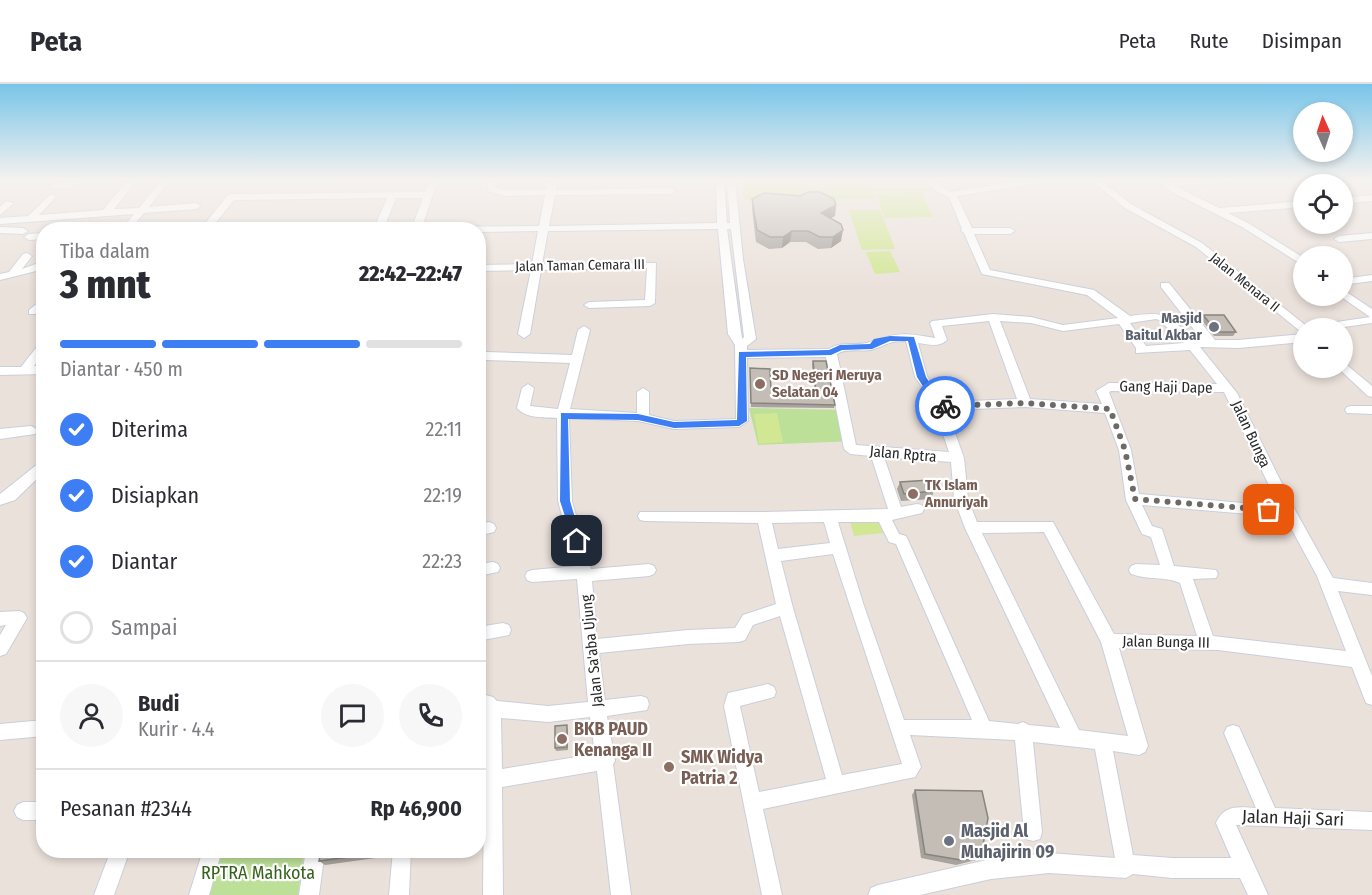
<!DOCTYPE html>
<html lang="id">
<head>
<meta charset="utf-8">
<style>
	:root { --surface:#fff; --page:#f7f7f7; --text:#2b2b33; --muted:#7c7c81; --line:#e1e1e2; --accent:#3e7ef4 }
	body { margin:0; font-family:"Fira Sans Condensed",sans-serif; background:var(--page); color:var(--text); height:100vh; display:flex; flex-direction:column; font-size:22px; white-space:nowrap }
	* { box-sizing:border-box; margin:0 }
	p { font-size:20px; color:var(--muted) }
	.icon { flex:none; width:33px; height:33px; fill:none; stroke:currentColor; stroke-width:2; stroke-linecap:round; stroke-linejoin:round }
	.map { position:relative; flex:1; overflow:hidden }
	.side { position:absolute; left:36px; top:138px; width:450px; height:636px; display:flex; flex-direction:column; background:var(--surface); border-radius:24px; box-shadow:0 3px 9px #0003 }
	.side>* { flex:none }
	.needle { width:39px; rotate:357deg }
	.buttons { position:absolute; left:1293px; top:18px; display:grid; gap:12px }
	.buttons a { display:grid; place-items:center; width:60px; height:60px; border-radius:50%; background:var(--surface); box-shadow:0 3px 9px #0003; font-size:30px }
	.pin { position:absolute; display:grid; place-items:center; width:51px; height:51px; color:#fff; margin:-26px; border-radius:12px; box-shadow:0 3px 9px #0006 }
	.courier { position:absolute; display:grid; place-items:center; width:60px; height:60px; margin:-30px; border:4px solid #3e7ef4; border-radius:50%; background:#fff; color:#222; box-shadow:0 2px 8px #0007 }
	.summary em { font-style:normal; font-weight:800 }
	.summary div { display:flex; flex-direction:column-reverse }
	.summary { display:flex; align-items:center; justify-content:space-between; height:102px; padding:0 24px }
	h1 { font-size:39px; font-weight:800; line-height:45px }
	.bar { display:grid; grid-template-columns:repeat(4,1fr); gap:9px 6px; align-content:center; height:72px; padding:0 24px }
	.bar i { height:8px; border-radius:4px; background:var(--line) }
	.bar .active { background:var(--accent) }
	.bar p { grid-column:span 4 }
	.line { display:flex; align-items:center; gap:15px; padding:0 24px; border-top:2px solid var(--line) }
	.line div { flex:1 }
	.round { display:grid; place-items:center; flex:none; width:63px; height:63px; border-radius:32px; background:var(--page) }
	ol { padding:0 24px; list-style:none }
	li { display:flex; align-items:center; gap:18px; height:66px }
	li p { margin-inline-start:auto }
	li .icon { padding:6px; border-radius:50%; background:var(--accent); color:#fff; stroke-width:4 }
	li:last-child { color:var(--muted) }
	li i { width:33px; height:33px; border:3px solid var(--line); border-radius:50% }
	header { display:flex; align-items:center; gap:36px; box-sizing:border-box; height:84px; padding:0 30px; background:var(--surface); border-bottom:2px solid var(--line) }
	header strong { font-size:28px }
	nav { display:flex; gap:33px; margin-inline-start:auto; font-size:21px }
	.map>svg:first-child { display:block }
	.green { fill:#bce098 }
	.pitch { fill:#d2e794 }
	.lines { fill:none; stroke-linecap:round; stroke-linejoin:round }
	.minor-casing { stroke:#c9cfda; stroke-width:2 }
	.minor { fill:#fff; fill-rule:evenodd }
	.wall { fill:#a8a39d }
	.shaded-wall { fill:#88847f }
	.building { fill:#c3bdb6; stroke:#88847f; stroke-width:1.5 }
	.route { fill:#3e7ef4 }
	.done { stroke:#6d6967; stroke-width:6; stroke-dasharray:0 10.8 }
	.worship-dot { fill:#6b7280; stroke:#fff; stroke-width:2 }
	.education-dot { fill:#8d6e63; stroke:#fff; stroke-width:2 }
	.labels { text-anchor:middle; stroke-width:4.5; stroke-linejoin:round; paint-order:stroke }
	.far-street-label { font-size:14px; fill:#292929; stroke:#fff }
	.worship-label { font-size:15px; font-weight:bold; fill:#5b616d; stroke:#fff; text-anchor:end }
	.education-label { font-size:15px; font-weight:bold; fill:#785e54; stroke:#fff; text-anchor:start }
	.street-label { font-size:15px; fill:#292929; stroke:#fff }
	.near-education-label { font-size:18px; font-weight:bold; fill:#785e54; stroke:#fff; text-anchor:start }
	.near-street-label { font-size:18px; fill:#292929; stroke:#fff }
	.near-worship-label { font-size:18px; font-weight:bold; fill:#5b616d; stroke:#fff; text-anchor:start }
	.near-park-label { font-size:18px; fill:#36631c; stroke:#fff }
</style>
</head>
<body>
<header>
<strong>Peta</strong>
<nav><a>Peta</a><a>Rute</a><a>Disimpan</a></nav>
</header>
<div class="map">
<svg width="1372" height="811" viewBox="0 0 1372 811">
	<rect width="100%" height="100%" fill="#ebe1db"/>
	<path class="green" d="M749,324L848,326L856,357L758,361Z
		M221,767H304L298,811H207Z"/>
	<path class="pitch" d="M742,95H925L931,107H872L874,115L744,116Z
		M922,108L933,133L884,134L876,109Z
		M849,126H880L895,165L862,166Z
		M890,167L900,188L875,190L866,168Z
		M777,329L783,358L759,360L754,330Z
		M878,436L883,449L854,452L850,438Z"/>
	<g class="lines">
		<g class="minor-casing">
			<path id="minor" d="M76,95H86C78,103 59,108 49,102Z
				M129,95H138L114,125L139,124L162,95H171L149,123L196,119L201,122L196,125L144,129L130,146H121L134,130L0,140V134L28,132L51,110L56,113L39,131L103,126Z
				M430,95H438L421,146H411L423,114H396L383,146H373L387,114L234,116L210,146H185L203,142L228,111L231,110L425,108Z
				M488,95H496V104L505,106H546L549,95H557L556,106L670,104L675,107L670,110L555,111L549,142L717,139L716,95H724L727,139H730L727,95H735L743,175L756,255L747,262V266L829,265C842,256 856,263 870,258C898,248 905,249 935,254L930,239L932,237L993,230L1031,233L1063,241L1118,234L1087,211L982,190L964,149L961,147L962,145L949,113L936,107L925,95H934L942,103L951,108L1030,95H1050L1046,98L957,112L972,144H1010L1015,147L1010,150H974L990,186L1094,206L1130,232C1167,227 1166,231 1194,255L1202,256L1161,203V199H1169L1215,256H1238L1304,250V258L1238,264L1200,263L1237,309L1295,426L1333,494L1372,499V511L1338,507L1372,592V621L1366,619L1352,583L1218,566L1119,564L1148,662L1145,668L1139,671L1113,667L1133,771L1172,774H1231L1216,739C1224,720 1239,723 1256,724L1224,649L1227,643L1233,641L1239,643L1275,724L1372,728V746L1236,741L1268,811H1248L1240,794H1172L1133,790L1126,794L1049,789L991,795L920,811H868L871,804L878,801L991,775L1049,769L1115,774L1095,665L1033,658L1042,748L1040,755L1033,757L1026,755L1024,748L1015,656L910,651L921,683L915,693L763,725L782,811H762L724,622L728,609L768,600L774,603L776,608L774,613L740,622L759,708L826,695L780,532L753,541L745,556L739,558L688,560L599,569L605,616L641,612L647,614L649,620L647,626L607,632L615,677L613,680L631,811H611L597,687L502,703L503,811H483L484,706L478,707V689L484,688L485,628L478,625V609L493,613L497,617L548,622L588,618L577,495L532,498L527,496L525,492L527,488L532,486L576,482L558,417L557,334C543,333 527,335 517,324L522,304L528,300L534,304L530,322L558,325L570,279L486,276L480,272L486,268L572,271L578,246L584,242L590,246L570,325L637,329V308L643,304L649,308V331L674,337L736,335L735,261L728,250L718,145L548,147L542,180L656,179L655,219L650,222L589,224L584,221L589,218L645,216L647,184L541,186L530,250L524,254L518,250L531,186L478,187V181L532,180L538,147L478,148V146H429L433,143L539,142L545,111L505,112L488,107ZM727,145H731L744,253L742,255ZM1156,235L1159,236L1184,259L1146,262L1130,239ZM989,237L1017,315L944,318L927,292L918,259C928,260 939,264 947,256L942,242ZM1000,237L1031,239L1063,247L1119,240L1136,264V269L1190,266L1217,300L1109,299L1096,307L1102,320L1030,315ZM906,257L915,293L931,315L949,368L856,361L837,270C848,263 862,269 874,265C889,260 888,257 906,257ZM826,273L844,365L850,370L871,372L888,425L764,428H640L638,432L640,436L645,437L758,439L776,520L743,531L735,544L688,546L597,555L592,497L649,492L654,490L656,486L654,482L649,480L591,485L572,417L569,334L638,337L674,345L739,343L748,337L747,274ZM1111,307L1224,308L1279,422L1139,410L1131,366L1109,308ZM1025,323L1105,329L1119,366L1126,416L1142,450L1151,453L1160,481L1136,480L1131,482L1129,486L1131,490C1147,496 1164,492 1180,499L1197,552L1114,550L1053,438H977L968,415L964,374L947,326ZM884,373L951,378L954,415L965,444L1060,644L1029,641L1023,638L1018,640L989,637L908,456L906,452L899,450L892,436L922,429L924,425L922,421L917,420L901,423ZM1142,421L1285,433L1317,492L1346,567L1213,552L1193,495L1216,494L1218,490L1216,486L1174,482L1162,445L1152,442ZM824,438L830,459L778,465L772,439ZM838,438H879L889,458L896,460L972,636H904L864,522ZM1044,448L1101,558L1128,652L1079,646L982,449ZM833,470L902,680L842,691L793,524L781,477ZM590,633L595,670L502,685L501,634L548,638Z
				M1090,95H1099L1131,120L1202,159L1309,244H1304V248L1300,247L1196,163L1125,124Z
				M1157,95H1166L1169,97L1235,95L1231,98L1175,102L1219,124L1304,117V123L1228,129L1248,139L1304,174V182L1242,143L1170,107Z
				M1372,111V117L1342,120V114Z
				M6,117L14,119L0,131V123Z
				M0,143L23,144L28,147L23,150L0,149Z
				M44,149V155L29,156L24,153L29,150Z
				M1372,149V155L1339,158L1334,155L1339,152Z
				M27,169L32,172L22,185L44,177V185L0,196V190L9,188L23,170Z
				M1372,191V197L1342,201V195Z
				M1342,205L1372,225V239L1337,244H1312L1317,241L1370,233L1340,212H1342Z
				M44,214V224L37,230H29V226Z
				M44,258V270L34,282H44V290L0,291V283H21L40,259Z
				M1342,277L1372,302V313L1368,312L1338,284H1342Z
				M1351,322H1372V330L1347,329L1345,326L1347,323Z
				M31,342L35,344L37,347L35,350L0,355V345Z
				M44,375V388L15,416L0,421V410Z
				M489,438L494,440L496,444L494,448L478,452V440Z
				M493,478L498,480L500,484L498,488L478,492V480Z
				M19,527L24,529L27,534L6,570L0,572V551L6,541L0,542V528Z
				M503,539L509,541L511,546L509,551L478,557V543Z
				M44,636V652L0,656V640Z
				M23,718H44V736H23L17,733L14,727L17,721Z
				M111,766H130L114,811H94Z
				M203,766H222L209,811H189Z
				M306,766H325L319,811H299Z
				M393,766H411L409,811H389Z"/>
		</g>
		<use href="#minor" class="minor"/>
	</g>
	<path class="wall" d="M752,115L836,121L835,132L831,134L841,157L831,164L818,165L806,158H790L782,164L769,165L756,158L752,126Z
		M1203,231L1236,248L1233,252H1214L1201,235Z
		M813,277L835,321L834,324L751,323L750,288L771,307L815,308L812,281Z
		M900,398L934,407L931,415L901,417L897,405Z
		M568,644V666L556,667L555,664Z
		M915,706L981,772L976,776L956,781L921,774L912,711Z
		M321,766H391L390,772L325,781L319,777Z"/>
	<path class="shaded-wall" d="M836,121L835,132L819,140L821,129Z
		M843,146L841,157L831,164L833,153Z
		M792,147L790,158L782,164L783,153Z
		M385,766H391L390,772L385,768Z"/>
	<path class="building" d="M808,108H820L834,115L836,121L821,129L841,140L843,146L833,153H820L808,147H792L783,153H770L757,146L752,115L764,109L800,112Z
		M1203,231H1224L1236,248H1217Z
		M813,277H826L835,321L751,319L750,284L770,285L771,307L816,308Z
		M930,396L934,407L904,410L900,398Z
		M567,641V663L555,664V642Z
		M915,706L982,707L988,734L981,772L961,776L925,770Z
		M321,766H385V768L319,777Z"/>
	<linearGradient id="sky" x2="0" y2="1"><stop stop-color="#78c5e9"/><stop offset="0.46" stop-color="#f6f2ef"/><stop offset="1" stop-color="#f6f2ef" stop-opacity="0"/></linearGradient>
	<rect width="1372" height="208" fill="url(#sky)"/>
	<path class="route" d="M890,252L914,253L926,293L942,319L948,320V324H937L917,293L908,257H890L872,265L842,266L831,271L746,273L747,337L739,342L674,344L638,336L568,335L570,417L582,457L581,460H574L560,417L561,329L638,330L674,338L737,336L739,268L829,266L840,261L870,260L874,255Z"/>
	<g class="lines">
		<path class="done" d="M945,322L1025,319L1110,325L1125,366L1135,415L1269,426"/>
	</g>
	<g class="worship-dot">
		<circle cx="1214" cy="243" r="6"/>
		<circle cx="949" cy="757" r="6"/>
	</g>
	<g class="education-dot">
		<circle cx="760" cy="300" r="6"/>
		<circle cx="913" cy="410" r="6"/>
		<circle cx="562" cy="655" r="6"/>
		<circle cx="669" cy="683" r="6"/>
	</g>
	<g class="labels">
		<g class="far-street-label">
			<text transform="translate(580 181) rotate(-1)" y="5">Jalan Taman Cemara III</text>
			<text transform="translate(1245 198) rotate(39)" y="5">Jalan Menara II</text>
		</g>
		<g class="worship-label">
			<text x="1202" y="239">Masjid<tspan x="1202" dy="17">Baitul Akbar</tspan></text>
		</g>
		<g class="education-label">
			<text x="772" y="296">SD Negeri Meruya<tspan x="772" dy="17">Selatan 04</tspan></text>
			<text x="925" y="406">TK Islam<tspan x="925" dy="17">Annuriyah</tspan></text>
		</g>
		<g class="street-label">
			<text transform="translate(1166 303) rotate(1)" y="5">Gang Haji Dape</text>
			<text transform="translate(1251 350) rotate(65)" y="5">Jalan Bunga</text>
			<text transform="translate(903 370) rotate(5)" y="5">Jalan Rptra</text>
			<text transform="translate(1166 558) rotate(1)" y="5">Jalan Bunga III</text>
			<text transform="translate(592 567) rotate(-96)" y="5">Jalan Sa'aba Ujung</text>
		</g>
		<g class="near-education-label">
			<text x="574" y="651">BKB PAUD<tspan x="574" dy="21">Kenanga II</tspan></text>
			<text x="681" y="679">SMK Widya<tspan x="681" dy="21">Patria 2</tspan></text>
		</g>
		<g class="near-street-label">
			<text transform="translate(1293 734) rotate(2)" y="6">Jalan Haji Sari</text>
		</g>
		<g class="near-worship-label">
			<text x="961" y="753">Masjid Al<tspan x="961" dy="21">Muhajirin 09</tspan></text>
		</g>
		<g class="near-park-label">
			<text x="258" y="795">RPTRA Mahkota</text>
		</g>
	</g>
</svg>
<div class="buttons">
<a><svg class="needle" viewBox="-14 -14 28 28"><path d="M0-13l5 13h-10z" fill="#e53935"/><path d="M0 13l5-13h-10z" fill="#7c7c81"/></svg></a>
<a><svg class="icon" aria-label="locate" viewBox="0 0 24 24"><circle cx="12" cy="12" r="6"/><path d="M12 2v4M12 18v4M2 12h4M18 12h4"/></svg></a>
<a>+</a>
<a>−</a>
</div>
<div class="pin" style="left:1269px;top:426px;background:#ea580c"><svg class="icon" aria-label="bag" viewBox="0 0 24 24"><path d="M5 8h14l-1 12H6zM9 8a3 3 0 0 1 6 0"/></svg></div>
<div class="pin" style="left:577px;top:457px;background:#1f2937"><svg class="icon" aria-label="home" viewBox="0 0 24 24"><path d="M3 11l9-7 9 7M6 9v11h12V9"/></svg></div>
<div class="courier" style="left:945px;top:322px"><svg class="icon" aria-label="bike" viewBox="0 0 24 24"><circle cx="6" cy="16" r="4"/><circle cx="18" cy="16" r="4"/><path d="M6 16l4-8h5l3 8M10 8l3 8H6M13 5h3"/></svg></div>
<section class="side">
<div class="summary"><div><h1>3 mnt</h1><p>Tiba dalam</p></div><em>22:42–22:47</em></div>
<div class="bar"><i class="active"></i><i class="active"></i><i class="active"></i><i></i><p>Diantar · 450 m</p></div>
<ol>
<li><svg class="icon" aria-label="check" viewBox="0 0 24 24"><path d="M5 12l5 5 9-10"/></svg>Diterima<p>22:11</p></li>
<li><svg class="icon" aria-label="check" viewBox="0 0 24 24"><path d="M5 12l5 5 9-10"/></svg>Disiapkan<p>22:19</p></li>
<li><svg class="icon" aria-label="check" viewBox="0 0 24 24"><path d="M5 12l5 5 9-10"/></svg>Diantar<p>22:23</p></li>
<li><i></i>Sampai</li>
</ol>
<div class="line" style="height:108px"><a class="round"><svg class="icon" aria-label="person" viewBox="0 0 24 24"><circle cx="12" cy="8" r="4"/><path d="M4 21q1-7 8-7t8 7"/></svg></a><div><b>Budi</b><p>Kurir · 4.4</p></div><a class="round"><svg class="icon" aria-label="chat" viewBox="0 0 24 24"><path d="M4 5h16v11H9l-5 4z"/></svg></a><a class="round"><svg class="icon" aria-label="phone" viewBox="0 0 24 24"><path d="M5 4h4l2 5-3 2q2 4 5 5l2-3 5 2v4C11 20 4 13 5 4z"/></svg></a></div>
<div class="line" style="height:78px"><div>Pesanan #2344</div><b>Rp 46,900</b></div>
</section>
</div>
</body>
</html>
